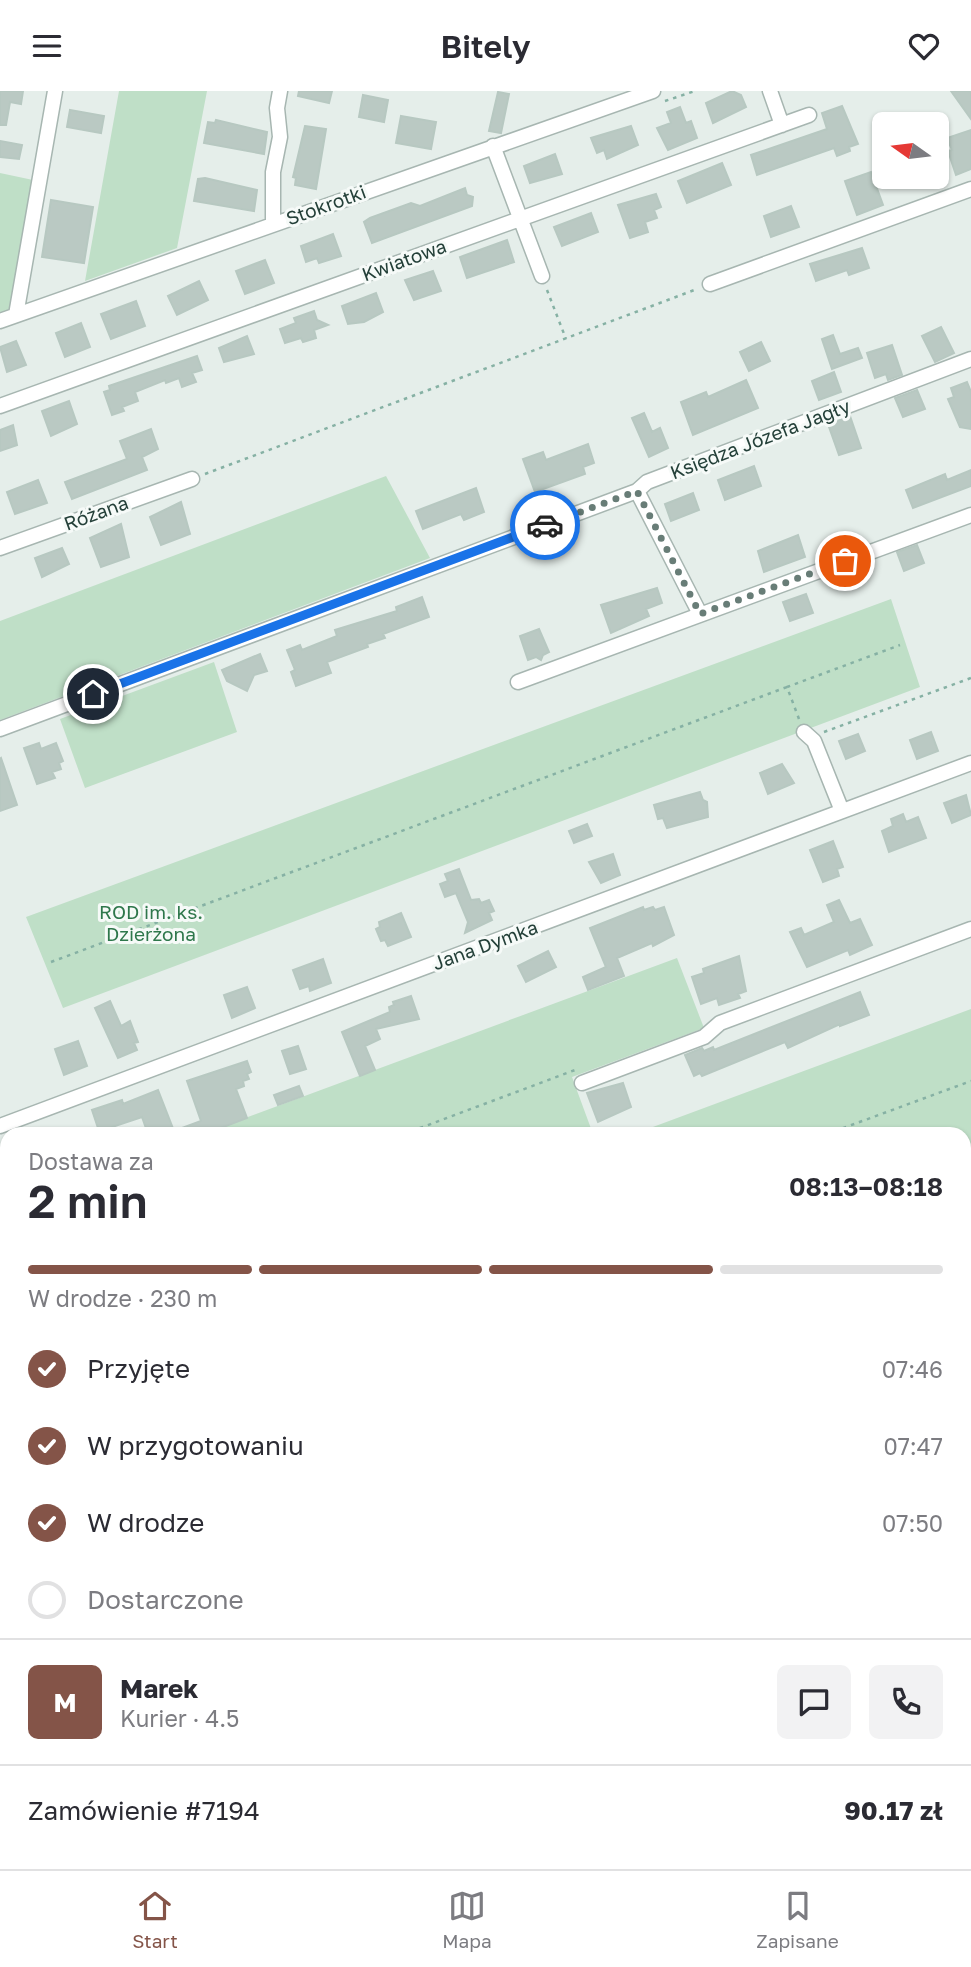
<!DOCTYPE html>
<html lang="pl">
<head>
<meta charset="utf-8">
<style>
	:root { --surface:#fff; --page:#f2f2f3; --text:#2b2b33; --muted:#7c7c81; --line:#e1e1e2; --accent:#845448 }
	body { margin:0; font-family:"Golos Text",sans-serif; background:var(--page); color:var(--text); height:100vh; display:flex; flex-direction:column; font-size:26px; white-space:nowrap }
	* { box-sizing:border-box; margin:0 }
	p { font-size:23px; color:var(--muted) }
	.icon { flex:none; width:38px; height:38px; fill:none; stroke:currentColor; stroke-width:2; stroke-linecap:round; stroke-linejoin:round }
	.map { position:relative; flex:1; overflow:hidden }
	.details { position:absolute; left:0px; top:1036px; width:971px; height:742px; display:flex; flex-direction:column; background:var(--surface); border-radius:21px 21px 0 0; box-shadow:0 2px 5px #0004 }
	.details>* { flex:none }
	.needle { width:46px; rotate:284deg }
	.buttons { position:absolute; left:872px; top:21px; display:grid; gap:14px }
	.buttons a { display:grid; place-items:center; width:77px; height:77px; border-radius:10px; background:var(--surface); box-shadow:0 2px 5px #0004; font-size:35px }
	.pin { position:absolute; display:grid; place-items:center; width:60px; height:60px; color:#fff; margin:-30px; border:4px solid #fff; border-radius:50%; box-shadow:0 2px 7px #0007 }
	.courier { position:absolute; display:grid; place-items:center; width:70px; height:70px; margin:-35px; border:5px solid #1a73e8; border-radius:50%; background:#fff; color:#222; box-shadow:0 2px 9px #0007 }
	.summary em { font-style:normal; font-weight:600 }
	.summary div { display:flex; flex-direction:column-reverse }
	.summary { display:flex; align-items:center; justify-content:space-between; height:119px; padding:0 28px }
	h1 { font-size:46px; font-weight:600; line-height:52px }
	.bar { display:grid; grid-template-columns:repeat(4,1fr); gap:10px 7px; align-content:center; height:84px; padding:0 28px }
	.bar i { height:9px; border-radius:5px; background:var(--line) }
	.bar .selected { background:var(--accent) }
	.bar p { grid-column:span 4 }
	.line { display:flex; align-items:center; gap:18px; padding:0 28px; border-top:2px solid var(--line) }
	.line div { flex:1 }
	.round { display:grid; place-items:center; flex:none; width:74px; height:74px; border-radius:10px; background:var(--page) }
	ol { padding:0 28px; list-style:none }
	li { display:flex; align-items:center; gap:21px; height:77px }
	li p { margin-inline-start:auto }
	li .icon { padding:7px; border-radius:50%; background:var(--accent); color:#fff; stroke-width:4 }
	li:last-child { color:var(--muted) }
	li i { width:38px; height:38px; border:4px solid var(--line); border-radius:50% }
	header { display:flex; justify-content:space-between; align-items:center; height:91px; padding:0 28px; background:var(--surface); font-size:32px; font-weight:600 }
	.menu { display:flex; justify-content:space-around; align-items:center; height:98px; border-top:2px solid var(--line); background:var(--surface); font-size:19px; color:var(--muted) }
	.menu a { display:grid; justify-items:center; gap:4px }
	.menu .selected { color:var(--accent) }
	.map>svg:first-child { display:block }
	.built { fill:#d3ded9 }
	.green { fill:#bfdfc7 }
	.building { fill:#bac9c3; stroke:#b7c8c1; stroke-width:2 }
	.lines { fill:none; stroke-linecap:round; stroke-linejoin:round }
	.minor-casing { stroke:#a7b6b1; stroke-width:17 }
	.path { stroke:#86b1a4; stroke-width:2.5; stroke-dasharray:3.5 5; stroke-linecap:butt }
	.minor { stroke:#fff; stroke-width:14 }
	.done { stroke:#687d77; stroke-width:7; stroke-dasharray:0 12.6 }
	.route { stroke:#1a73e8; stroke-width:9 }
	.labels { text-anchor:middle; stroke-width:6; stroke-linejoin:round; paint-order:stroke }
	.street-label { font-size:19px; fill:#244039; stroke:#f6faf8 }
	.park-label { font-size:19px; fill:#2e774b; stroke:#f6faf8 }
</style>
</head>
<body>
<header><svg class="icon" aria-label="menu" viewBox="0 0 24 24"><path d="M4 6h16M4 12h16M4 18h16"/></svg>Bitely<svg class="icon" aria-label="heart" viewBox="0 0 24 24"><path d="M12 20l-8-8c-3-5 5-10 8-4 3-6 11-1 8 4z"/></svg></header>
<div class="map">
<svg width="971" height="1778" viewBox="0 0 971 1778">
	<rect width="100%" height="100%" fill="#e5eeea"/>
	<path class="built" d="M7,1769V1771H204L184,1778H0V1772Z"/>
	<path class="green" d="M119,0H207L177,157L85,190Z
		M0,82L33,89L12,219L0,223Z
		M386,385L430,467L0,629V530Z
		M891,508L920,596L63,917L26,826Z
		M214,571L237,641L85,697L60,628Z
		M677,867L704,937L572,986L593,1043H202Z
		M971,918V1058L964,1060V1043H634Z
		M971,1114V1368L964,1371V1115Z
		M7,1115V1196L0,1198V1118Z
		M7,1276V1426L0,1428V1278Z
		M964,1517L971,1534V1684L964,1687Z
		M573,1771H640L653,1778H578Z"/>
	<path class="building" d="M0,0H23L21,13L10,11L6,34H0Z
		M299,0H332L329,12L298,5Z
		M732,0L741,4L746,16L713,32L706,12Z
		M951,0H971V28Z
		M498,1L509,3L501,42L489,40Z
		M363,4L388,9L384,31L359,26Z
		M842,15L858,53L849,56L850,60L837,65L834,57L757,84L751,64L827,38L822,22Z
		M680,16L686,32L691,30L697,47L668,59L657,37L671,32L667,21Z
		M70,19L104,25L101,42L67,36Z
		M401,25L436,31L431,58L396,52Z
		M216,29L267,41L264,63L204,52L208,31L215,32Z
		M305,35L326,38L316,98L295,94L296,87L293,86Z
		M631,35L638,54L607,68L604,59L597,62L591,47Z
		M971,39V78L956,84L948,60L952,59L947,47Z
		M0,50L22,54L19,68L0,66Z
		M555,63L562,83L530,92L524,75Z
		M722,72L731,94L687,112L678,90Z
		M871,81L883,114L857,124L845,90Z
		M205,87L257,99L254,120L194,110L198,88Z
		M465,97L467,104L473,106L472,115L372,152L364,131L370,127L411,112L420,115Z
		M656,103L661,116L654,119L657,127L645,131L648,141L630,147L618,114Z
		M51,109L93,116L84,172L42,166Z
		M791,115L799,136L771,146L764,125Z
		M591,122L598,141L562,155L554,136Z
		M333,143L341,165L319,172L317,167L306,171L301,155Z
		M507,149L514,171L467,187L460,166Z
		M862,157L869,177L849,184L847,179L816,190L810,173Z
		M265,169L274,192L245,203L236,180Z
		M433,180L441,200L414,209L405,189Z
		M199,190L208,209L177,224L168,205Z
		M376,202L383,221L364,231L348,233L342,215Z
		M136,210L145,235L111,248L101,223Z
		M314,220L317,229L328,234L314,239L316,247L303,251L301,247L285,252L280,238L296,232L294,227Z
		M81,232L90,256L65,266L56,242Z
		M941,236L954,262L935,271L922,245Z
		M833,244L840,263L858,257L862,267L832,278L822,248Z
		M247,245L254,263L224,271L219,257Z
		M16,250L26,274L7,281L0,256Z
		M761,251L770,270L749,280L740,261Z
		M892,254L902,284L888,289L886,283L875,287L867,262Z
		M197,265L202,279L192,282L196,291L182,296L179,287L166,292L165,289L135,301L138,310L122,316L124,320L112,324L104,301L110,299L109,295Z
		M834,281L841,301L819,309L812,290Z
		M746,289L758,317L693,344L681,311L706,301L708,306Z
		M967,291L971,301V338L960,336L948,308L954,306L951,297Z
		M917,299L925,318L903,326L895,307Z
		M69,310L77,333L51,345L42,320Z
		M644,322L652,341L660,337L668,357L649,366L632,327Z
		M850,325L861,357L839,364L828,333Z
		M13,334L17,354L0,360V339Z
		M151,338L158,358L142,366L147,379L72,408L65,391L127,368L120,350Z
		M588,353L594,372L583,376L585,383L535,401L523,368L543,361L546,369Z
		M754,375L761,395L725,409L718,389Z
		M971,379V395L913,417L906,399L945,383L947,389Z
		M38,389L47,412L15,423L7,401Z
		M476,397L484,421L464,429L461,423L423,438L416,420Z
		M693,402L699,419L671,430L665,413Z
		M181,411L190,443L161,454L150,426Z
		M121,433L129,466L101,476L90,447Z
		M798,444L805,466L764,481L758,460Z
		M917,454L924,472L904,480L897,461Z
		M62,457L69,473L42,486L35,467Z
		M657,497L662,512L646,518L649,525L611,542L601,514Z
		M806,503L813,522L790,530L783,511Z
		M422,506L429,526L383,543L385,547L367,553L368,556L327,571L331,582L296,595L291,581L295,579L287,559L300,554L302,559L337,545L335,539L397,520L396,516Z
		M539,538L549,561L543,564L541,569L536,566L528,569L520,545Z
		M260,563L267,580L254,584L247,600L227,590L222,579Z
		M931,641L938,660L917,668L910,649Z
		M858,643L865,660L846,668L839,650Z
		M39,652L41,658L56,652L63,670L59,672L61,678L52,681L55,687L37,693L24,657Z
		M1,667L17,714L0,720V668Z
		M782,673L794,692L768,703L760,682Z
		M700,701L703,709L707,711L708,726L667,737L663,727L658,728L654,714Z
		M966,704L971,724L952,732L944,712Z
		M903,723L906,731L918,726L926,747L889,761L882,740L893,735L891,728Z
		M587,733L592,745L574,752L569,740Z
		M833,750L843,776L837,778L839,785L823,791L810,759Z
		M613,763L620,784L601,792L589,771Z
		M459,778L471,809L479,808L481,812L489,809L494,820L489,822L492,829L465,842L468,831L456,802L445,806L440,793L448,790L445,783Z
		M839,809L850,832L860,828L872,854L850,864L848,859L807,876L790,841L801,837L804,844L834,831L827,814Z
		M643,816L644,819L653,816L655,819L664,816L674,844L653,855L652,852L617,867L624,885L588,899L583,886L606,876L590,837Z
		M401,822L411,846L388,855L385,849L381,850L376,838L380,836L379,831Z
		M548,860L556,876L526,891L518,875Z
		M739,865L746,900L738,903L740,907L719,914L717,907L701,913L692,886L704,882L703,878Z
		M323,868L331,892L310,900L309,895L300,898L293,879Z
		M247,896L255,917L232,927L224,904Z
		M860,901L869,924L840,935V933L788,957L785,951L702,985L700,982L694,985L685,964L702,957L704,960L713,956L714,959Z
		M411,905L419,928L376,938L380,948L365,955L375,979L360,985L342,941L390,921L389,916L394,914L393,911Z
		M110,910L121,935L130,930L138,951L134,952L137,959L118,967L95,917Z
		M78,950L87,975L64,984L55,958Z
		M298,955L306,978L290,983L282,960Z
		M247,970L251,981L247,983L249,988L243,990L244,995L236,998L247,1027L205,1043H148L142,1026L112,1036L115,1043H100L92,1019L122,1009L123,1013L158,999L174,1040L201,1030L187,990Z
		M623,992L631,1016L598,1031L587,1002Z
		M299,995L303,1005L278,1014L274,1004Z"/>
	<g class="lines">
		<g class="minor-casing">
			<path id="minor" d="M770,0L782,34
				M493,55L542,185
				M273,133V81L280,46L277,17L280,0
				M710,193L971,98
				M16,224L55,0
				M0,230L653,0
				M0,315L809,24
				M637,400L700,523
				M0,457L192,388
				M518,591L971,424
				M0,638L637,400L647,391L971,268
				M804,641L814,650L842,720
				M582,992L704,946L720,932L971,838
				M0,1035L971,672
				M968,1068L971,1076
				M964,1393L971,1391
				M0,1579L7,1576
				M0,1751L7,1748
				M964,1751L971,1769
				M779,1775L786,1771
				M229,1778L248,1771
				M752,1778L763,1771"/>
		</g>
		<path class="path" d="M665,10L695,0
			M547,199L566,248
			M205,383L697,198
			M799,628L787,596L900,554
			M824,641L971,587
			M51,871L787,596
			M404,1043L575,979
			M827,1043L971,990
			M964,1110L971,1108
			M0,1193L7,1191
			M964,1217L971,1214
			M964,1291L971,1289
			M964,1337L971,1334
			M0,1373L7,1370
			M964,1688L971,1685
			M0,1770L7,1767
			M340,1771L353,1778
			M399,1771L403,1778
			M532,1771L544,1778
			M570,1771L575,1778
			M727,1771L733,1778
			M285,1778L288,1771
			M367,1778L370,1771
			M544,1778L547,1771
			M702,1778L706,1771"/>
		<use href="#minor" class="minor"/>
	</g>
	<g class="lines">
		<path class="done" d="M545,434L637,400L700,523L845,470"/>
		<path class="route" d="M93,603L545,434"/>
	</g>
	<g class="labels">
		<g class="street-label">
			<text transform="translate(326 114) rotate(-20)" y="7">Stokrotki</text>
			<text transform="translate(404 169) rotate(-20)" y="7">Kwiatowa</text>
			<text transform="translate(760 348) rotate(-21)" y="7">Księdza Józefa Jagły</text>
			<text transform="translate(96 422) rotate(-20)" y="7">Różana</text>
			<text transform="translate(485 854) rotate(-20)" y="7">Jana Dymka</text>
		</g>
		<g class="park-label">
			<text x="151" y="828">ROD im. ks.<tspan x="151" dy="22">Dzierżona</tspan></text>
		</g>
	</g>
</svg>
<div class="buttons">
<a><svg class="needle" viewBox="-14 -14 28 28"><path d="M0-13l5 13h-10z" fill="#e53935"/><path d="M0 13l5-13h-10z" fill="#7c7c81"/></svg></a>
</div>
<div class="pin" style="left:845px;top:470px;background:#ea580c"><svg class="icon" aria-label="bag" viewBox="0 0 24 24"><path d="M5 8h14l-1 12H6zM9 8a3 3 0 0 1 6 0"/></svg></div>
<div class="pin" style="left:93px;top:603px;background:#1f2937"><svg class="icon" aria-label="home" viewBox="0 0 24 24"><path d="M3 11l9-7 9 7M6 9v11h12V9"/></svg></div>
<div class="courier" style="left:545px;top:434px"><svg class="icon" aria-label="car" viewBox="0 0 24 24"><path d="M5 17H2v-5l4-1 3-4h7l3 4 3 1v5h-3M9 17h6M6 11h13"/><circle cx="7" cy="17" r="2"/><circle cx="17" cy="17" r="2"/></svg></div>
<section class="details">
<div class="summary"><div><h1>2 min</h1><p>Dostawa za</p></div><em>08:13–08:18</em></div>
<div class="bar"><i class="selected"></i><i class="selected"></i><i class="selected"></i><i></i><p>W drodze · 230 m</p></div>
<ol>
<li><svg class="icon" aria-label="check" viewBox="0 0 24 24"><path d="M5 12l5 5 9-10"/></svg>Przyjęte<p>07:46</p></li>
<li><svg class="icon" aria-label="check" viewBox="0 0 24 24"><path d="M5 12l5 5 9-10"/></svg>W przygotowaniu<p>07:47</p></li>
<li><svg class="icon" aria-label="check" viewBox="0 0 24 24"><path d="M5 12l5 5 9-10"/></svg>W drodze<p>07:50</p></li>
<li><i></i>Dostarczone</li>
</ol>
<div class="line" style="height:126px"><b class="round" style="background:var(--accent);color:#fff">M</b><div><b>Marek</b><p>Kurier · 4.5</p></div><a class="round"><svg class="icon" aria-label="chat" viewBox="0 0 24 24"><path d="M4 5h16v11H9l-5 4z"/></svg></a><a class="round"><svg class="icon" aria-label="phone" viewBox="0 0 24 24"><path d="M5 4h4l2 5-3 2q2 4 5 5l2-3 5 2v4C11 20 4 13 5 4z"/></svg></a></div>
<div class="line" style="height:91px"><div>Zamówienie #7194</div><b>90.17 zł</b></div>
</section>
</div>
<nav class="menu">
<a class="selected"><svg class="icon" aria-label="home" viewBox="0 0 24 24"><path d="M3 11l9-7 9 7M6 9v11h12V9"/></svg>Start</a>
<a><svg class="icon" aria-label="map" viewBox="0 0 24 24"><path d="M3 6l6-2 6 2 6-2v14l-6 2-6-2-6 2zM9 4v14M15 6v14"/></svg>Mapa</a>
<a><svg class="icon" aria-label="saved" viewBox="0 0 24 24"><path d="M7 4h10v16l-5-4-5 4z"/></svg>Zapisane</a>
</nav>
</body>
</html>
